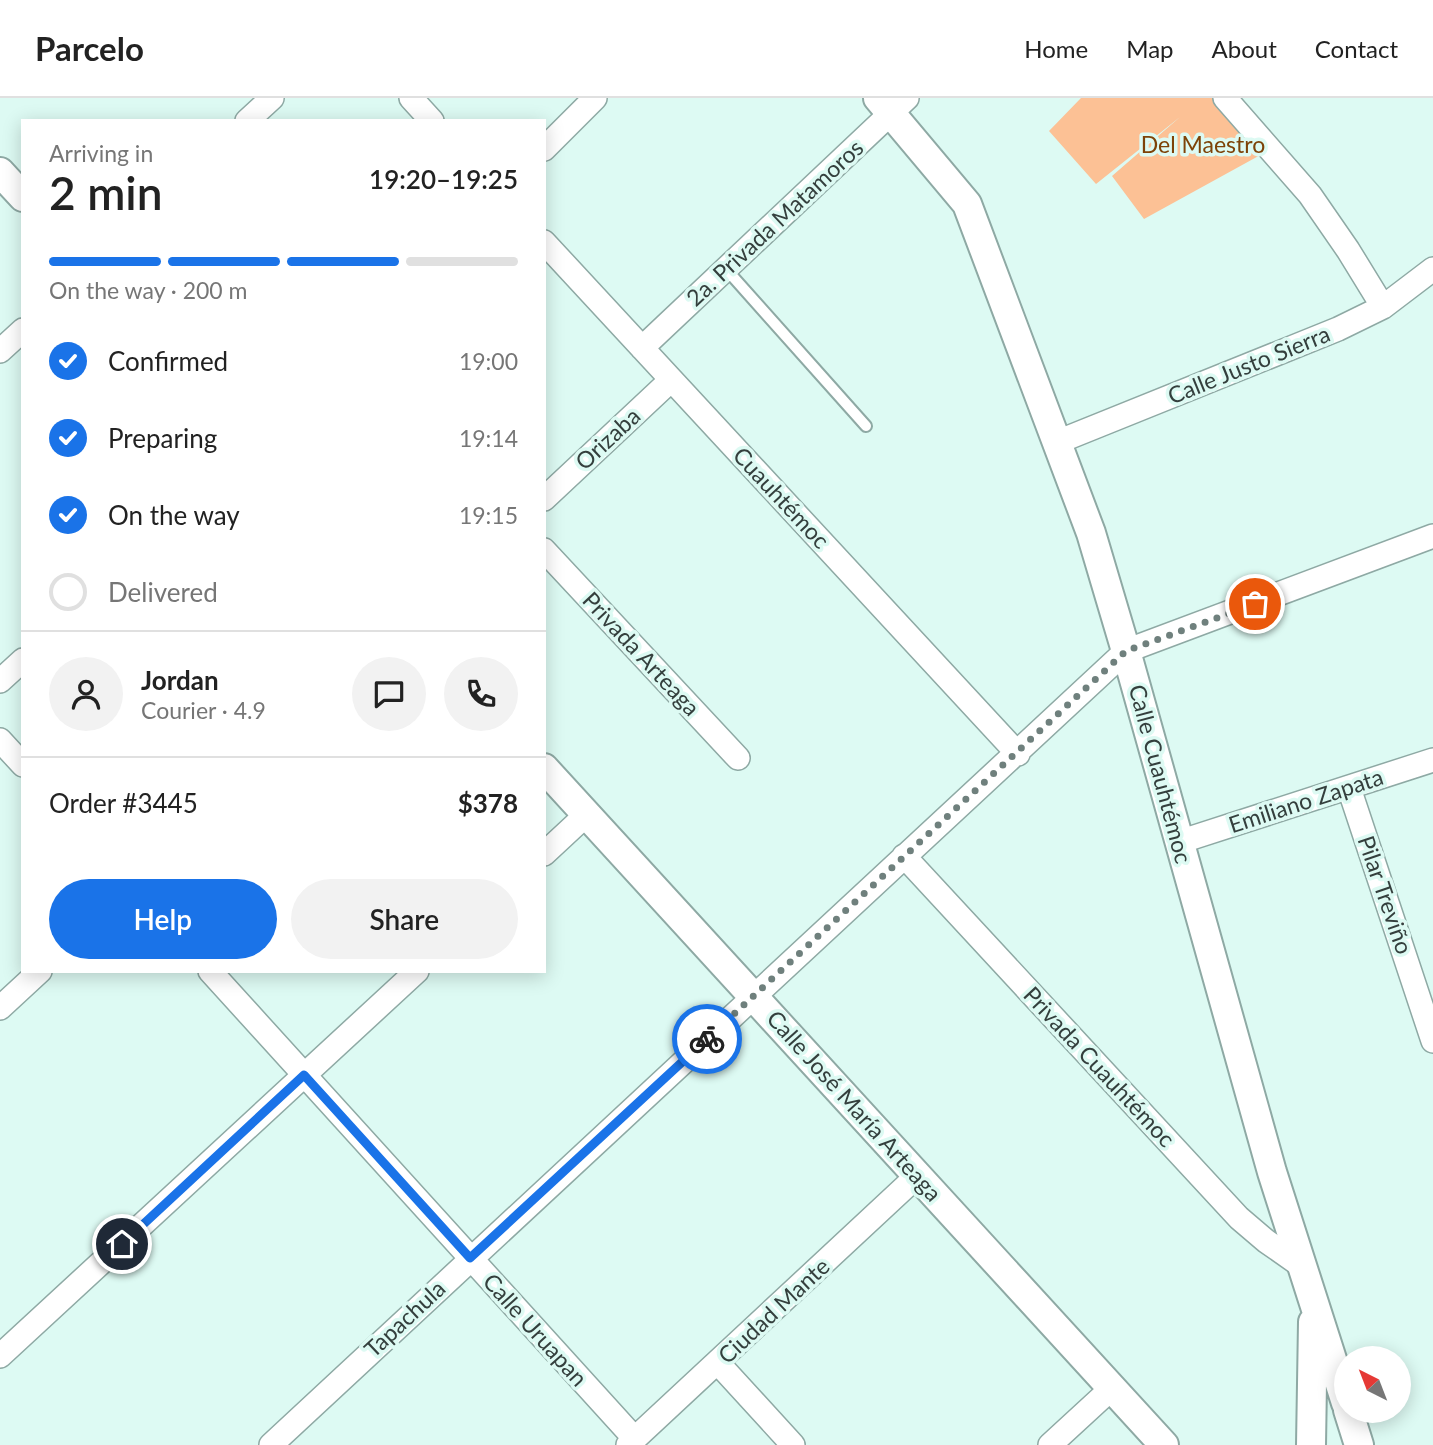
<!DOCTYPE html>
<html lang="en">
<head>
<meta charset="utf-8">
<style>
	:root { --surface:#fff; --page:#f2f2f2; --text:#222; --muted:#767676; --line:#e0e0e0; --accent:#1a73e8 }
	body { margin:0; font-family:Lato,sans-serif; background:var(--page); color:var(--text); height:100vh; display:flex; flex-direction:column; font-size:26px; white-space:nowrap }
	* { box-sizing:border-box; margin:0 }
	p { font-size:23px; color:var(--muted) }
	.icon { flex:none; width:38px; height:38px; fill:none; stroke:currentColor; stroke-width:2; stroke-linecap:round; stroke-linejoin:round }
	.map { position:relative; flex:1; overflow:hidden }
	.side { position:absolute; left:21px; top:21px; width:525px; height:854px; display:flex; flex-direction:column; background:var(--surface); border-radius:0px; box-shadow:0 4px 18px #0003 }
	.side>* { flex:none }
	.needle { width:46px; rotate:318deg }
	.fabs { position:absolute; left:1334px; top:1248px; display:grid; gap:14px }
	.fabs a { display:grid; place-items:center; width:77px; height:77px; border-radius:50%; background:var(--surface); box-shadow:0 4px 18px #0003; font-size:35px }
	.pin { position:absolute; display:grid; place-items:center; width:60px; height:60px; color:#fff; margin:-30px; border:4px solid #fff; border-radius:50%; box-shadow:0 2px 7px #0007 }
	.courier { position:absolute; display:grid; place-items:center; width:70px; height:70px; margin:-35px; border:5px solid #1a73e8; border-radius:50%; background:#fff; color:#222; box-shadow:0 2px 9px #0007 }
	.headline em { font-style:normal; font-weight:600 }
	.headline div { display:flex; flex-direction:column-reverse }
	.headline { display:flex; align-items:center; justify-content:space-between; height:119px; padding:0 28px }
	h1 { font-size:46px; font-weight:600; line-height:52px }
	.bar { display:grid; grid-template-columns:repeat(4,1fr); gap:10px 7px; align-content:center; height:84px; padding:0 28px }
	.bar i { height:9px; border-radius:5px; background:var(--line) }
	.bar .on { background:var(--accent) }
	.bar p { grid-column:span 4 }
	.line { display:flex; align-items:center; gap:18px; padding:0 28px; border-top:2px solid var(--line) }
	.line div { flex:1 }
	.round { display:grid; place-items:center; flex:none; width:74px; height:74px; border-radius:37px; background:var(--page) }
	ol { padding:0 28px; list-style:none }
	li { display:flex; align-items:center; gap:21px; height:77px }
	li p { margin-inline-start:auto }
	li .icon { padding:7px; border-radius:50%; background:var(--accent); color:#fff; stroke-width:4 }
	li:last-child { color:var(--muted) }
	li i { width:38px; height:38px; border:4px solid var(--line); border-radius:50% }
	.action { display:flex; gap:14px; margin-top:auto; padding:14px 28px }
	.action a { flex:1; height:80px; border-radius:42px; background:var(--accent); color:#fff; font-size:28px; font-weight:600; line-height:80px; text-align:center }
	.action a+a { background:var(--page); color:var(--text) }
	header { display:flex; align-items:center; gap:42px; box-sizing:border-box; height:98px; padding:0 35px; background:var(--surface); border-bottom:2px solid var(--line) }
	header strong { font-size:33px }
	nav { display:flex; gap:38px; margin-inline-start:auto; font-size:24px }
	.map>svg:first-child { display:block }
	.green { fill:#fcc195 }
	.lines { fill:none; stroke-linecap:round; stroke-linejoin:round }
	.service-casing { stroke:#8ea9a4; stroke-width:14 }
	.minor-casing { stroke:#8ea9a4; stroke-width:26 }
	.tertiary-casing { stroke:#8ea9a4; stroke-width:32 }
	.service { stroke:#fff; stroke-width:10 }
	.minor { stroke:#fff; stroke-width:23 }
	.tertiary { stroke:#fff; stroke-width:28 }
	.done { stroke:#6f807d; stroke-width:7; stroke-dasharray:0 12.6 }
	.route { stroke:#1a73e8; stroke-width:9 }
	.labels { text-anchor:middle; stroke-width:7; stroke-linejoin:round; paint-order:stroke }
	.park-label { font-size:23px; fill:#7d4308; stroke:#ddfaf3 }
	.street-label { font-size:23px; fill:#343f3d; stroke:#ddfaf3 }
</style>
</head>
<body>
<header>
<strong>Parcelo</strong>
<nav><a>Home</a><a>Map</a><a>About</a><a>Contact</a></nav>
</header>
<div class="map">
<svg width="1433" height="1347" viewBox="0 0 1433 1347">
	<rect width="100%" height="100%" fill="#ddfaf3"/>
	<path class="green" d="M1081,0H1212L1264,55L1144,121L1112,78L1180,19L1096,86L1049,33Z"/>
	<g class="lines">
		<g class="service-casing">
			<path id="service" d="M726,171L866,328"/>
		</g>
		<g class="minor-casing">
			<path id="minor" d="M411,0L432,23
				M1225,0L1310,97L1348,152L1383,209
				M247,23L272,0
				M544,51L595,0
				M544,144L1018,656
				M642,250L907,0
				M0,253L23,232
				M1055,345L1338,231L1383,209L1433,171
				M544,401L671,282
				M544,452L738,660
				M0,583L23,562
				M0,642L23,667
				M1349,690L1433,943
				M1179,744L1433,662
				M544,756L587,716
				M904,758L1239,1120L1266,1143L1303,1169
				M210,873L635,1341
				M0,910L40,873
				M0,1258L417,873
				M718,1265L793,1347
				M271,1347L1126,553L1433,438
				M628,1347L917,1078
				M1050,1347L1112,1290"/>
		</g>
		<g class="tertiary-casing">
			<path id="tertiary" d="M878,0L967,106L1091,435L1126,553L1272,1074L1346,1305
				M0,74L23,99
				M544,670L1164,1347
				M1348,1312L1359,1347
				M1311,1347L1313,1224"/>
		</g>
		<use href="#service" class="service"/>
		<use href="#minor" class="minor"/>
		<use href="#tertiary" class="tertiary"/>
	</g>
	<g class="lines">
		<path class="done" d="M707,941L1126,553L1255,506"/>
		<path class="route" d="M122,1146L304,977L470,1160L707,941"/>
	</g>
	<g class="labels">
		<g class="park-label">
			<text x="1203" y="55">Del Maestro</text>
		</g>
		<g class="street-label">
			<text transform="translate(775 125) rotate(-43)" y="8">2a. Privada Matamoros</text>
			<text transform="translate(1249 267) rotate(-22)" y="8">Calle Justo Sierra</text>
			<text transform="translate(608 341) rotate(-43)" y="8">Orizaba</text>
			<text transform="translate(781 400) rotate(47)" y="8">Cuauhtémoc</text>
			<text transform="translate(641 556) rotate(47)" y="8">Privada Arteaga</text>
			<text transform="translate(1160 676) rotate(75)" y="8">Calle Cuauhtémoc</text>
			<text transform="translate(1306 703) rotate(-18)" y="8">Emiliano Zapata</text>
			<text transform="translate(1385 797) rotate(71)" y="8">Pilar Treviño</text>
			<text transform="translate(1099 969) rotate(47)" y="8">Privada Cuauhtémoc</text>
			<text transform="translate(854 1008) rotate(48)" y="8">Calle José María Arteaga</text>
			<text transform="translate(774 1213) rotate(-43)" y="8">Ciudad Mante</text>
			<text transform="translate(405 1221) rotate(-43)" y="8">Tapachula</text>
			<text transform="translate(535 1232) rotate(48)" y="8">Calle Uruapan</text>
		</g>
	</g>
</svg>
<div class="fabs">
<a><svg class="needle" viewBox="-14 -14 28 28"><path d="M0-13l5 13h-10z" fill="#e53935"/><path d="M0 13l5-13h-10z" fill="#767676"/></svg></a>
</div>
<div class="pin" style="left:1255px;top:506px;background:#ea580c"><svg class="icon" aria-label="bag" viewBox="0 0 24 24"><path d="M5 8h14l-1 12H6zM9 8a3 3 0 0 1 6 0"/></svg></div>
<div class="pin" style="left:122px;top:1146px;background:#1f2937"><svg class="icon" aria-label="home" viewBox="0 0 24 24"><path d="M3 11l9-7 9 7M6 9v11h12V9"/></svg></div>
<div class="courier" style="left:707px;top:941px"><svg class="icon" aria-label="bike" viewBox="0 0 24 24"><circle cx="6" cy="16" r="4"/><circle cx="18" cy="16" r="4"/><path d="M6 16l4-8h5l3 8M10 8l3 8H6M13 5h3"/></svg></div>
<section class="side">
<div class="headline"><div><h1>2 min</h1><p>Arriving in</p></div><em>19:20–19:25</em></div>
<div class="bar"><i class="on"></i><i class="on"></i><i class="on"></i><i></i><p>On the way · 200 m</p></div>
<ol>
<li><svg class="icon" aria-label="check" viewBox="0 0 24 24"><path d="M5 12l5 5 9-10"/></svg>Confirmed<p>19:00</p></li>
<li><svg class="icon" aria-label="check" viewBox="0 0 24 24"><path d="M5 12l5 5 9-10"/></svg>Preparing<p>19:14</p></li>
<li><svg class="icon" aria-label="check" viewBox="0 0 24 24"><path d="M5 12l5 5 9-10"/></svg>On the way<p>19:15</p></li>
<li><i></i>Delivered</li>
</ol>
<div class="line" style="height:126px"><a class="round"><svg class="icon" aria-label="person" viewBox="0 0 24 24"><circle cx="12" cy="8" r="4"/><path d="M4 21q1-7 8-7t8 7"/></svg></a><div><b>Jordan</b><p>Courier · 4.9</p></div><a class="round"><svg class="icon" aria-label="chat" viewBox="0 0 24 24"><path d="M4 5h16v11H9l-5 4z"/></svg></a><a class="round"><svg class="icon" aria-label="phone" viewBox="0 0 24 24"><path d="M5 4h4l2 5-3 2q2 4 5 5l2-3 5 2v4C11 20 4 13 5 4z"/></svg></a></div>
<div class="line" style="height:91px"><div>Order #3445</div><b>$378</b></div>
<div class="action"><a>Help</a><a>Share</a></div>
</section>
</div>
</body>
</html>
